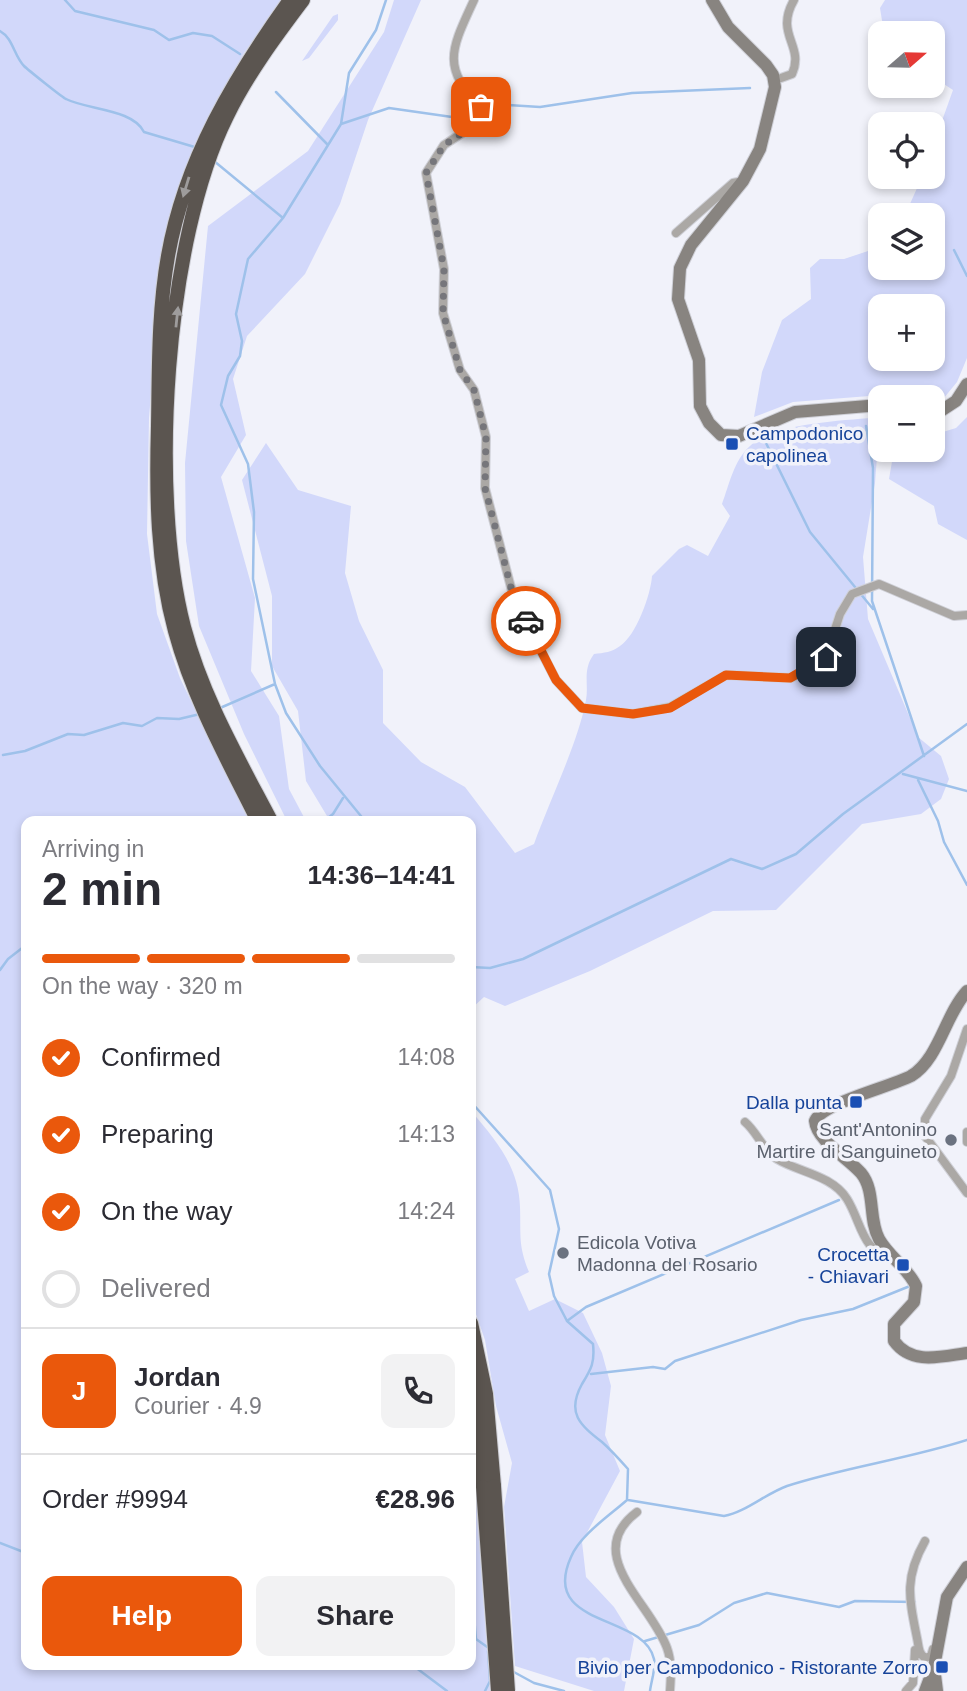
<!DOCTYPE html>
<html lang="en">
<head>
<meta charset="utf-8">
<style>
	:root { --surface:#fff; --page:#f2f2f3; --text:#2b2b33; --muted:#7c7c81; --line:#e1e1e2; --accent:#ea580c }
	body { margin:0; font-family:Arial,sans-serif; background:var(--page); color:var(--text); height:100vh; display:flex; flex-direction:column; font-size:26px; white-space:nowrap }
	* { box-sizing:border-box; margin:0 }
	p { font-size:23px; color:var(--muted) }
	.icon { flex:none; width:38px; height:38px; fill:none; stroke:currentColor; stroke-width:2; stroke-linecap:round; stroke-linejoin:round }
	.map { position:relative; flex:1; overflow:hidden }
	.details { position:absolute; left:21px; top:816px; width:455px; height:854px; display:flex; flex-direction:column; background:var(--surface); border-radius:14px; box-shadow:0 4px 10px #0003 }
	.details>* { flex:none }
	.needle { width:46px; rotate:70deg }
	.tools { position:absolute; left:868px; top:21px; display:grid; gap:14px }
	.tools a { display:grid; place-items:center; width:77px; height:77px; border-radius:14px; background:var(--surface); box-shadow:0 4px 10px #0003; font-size:35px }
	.pin { position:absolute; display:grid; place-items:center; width:60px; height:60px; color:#fff; margin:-30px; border-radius:14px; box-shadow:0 4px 10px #0006 }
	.courier { position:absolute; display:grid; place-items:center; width:70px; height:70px; margin:-35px; border:5px solid #ea580c; border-radius:50%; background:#fff; color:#222; box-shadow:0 2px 9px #0007 }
	.headline em { font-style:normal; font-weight:800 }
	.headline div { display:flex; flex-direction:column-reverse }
	.headline { display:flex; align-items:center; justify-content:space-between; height:119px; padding:0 21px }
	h1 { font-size:46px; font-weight:800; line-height:52px }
	.bar { display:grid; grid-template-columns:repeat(4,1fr); gap:10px 7px; align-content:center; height:84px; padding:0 21px }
	.bar i { height:9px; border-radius:5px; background:var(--line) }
	.bar .on { background:var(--accent) }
	.bar p { grid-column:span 4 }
	.line { display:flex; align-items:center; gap:18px; padding:0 21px; border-top:2px solid var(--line) }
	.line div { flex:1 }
	.round { display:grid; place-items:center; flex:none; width:74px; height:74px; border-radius:14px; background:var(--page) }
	ol { padding:0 21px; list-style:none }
	li { display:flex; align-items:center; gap:21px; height:77px }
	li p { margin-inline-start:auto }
	li .icon { padding:7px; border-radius:50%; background:var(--accent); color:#fff; stroke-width:4 }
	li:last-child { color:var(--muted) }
	li i { width:38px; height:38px; border:4px solid var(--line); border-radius:50% }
	.button { display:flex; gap:14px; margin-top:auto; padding:14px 21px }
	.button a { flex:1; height:80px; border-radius:14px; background:var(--accent); color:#fff; font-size:28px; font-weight:800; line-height:80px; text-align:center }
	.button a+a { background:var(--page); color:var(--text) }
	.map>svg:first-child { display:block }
	.green { fill:#d2d8fa; fill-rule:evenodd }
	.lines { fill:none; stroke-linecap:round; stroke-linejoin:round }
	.stream { stroke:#9ec1ea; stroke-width:2.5 }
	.street-casing { stroke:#cfd0d7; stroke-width:10 }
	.secondary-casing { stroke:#cfd0d7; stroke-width:14 }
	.highway-casing { stroke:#cfd0d7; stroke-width:16 }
	.street { stroke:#aba8a5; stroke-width:8 }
	.secondary { stroke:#888480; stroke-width:12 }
	.highway { stroke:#5b5550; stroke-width:14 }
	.highway-bridge-casing { stroke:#cfd0d7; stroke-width:16; stroke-linecap:butt }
	.highway-bridge { stroke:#5b5550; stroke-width:14 }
	.oneway { fill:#9e9c9c }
	.done { stroke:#76767b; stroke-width:7; stroke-dasharray:0 12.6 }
	.route { stroke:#ea580c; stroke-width:9 }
	.transit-dot { fill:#1a4fb4; stroke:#f1f2fa; stroke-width:2.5 }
	.worship-dot { fill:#6b7280; stroke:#f1f2fa; stroke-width:2.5 }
	.labels { text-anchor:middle; stroke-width:7; stroke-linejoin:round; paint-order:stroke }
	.transit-label { font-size:19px; fill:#164399; stroke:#f1f2fa; text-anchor:end }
	.worship-label { font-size:19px; fill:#5b616d; stroke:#f1f2fa; text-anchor:end }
</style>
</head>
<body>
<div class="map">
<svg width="967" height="1691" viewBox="0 0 967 1691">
	<rect width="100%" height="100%" fill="#f1f2fa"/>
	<path class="green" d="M0,0H283L244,53L191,156L161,270L149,418L147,534L157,614L180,678L249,821H26V1664H471V1430L490,1691H0Z
		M394,0H421L368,120L340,204L305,274L247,336L233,379L246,435L221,477L255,598L251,671L279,716L289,789L306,821H287L244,734L199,626L186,541L185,463L208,226L308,151L384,32Z
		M885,0H967V358L957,382L939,404L933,405V397L882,395L793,402L754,417L762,372L782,320L811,299L810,268L820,259H844L880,247V268H933V215H905L922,177H933V146L953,90L933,77V33H884L880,8ZM933,306V359H880V306Z
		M338,14V20L309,58L302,61L333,16Z
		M880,417L875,483L863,557L868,619L918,737L941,756L949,779L941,799L921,814L862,824L776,910L713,911L590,971L505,1006L484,997L471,1009V821H330L306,781L298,711L272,666V596L242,480L266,443L298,490L351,506L345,573L359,621L383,670V723L421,762L465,787L515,853L534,844C549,802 578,743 586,700C589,684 582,670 594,654C604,653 612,652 620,646C636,636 651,594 652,576L679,549L687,545L708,556L730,516L722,504C729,485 734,460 750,446C776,422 845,421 880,417Z
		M967,417V540L938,524L934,506L889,479L894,450H933V435L956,428Z
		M471,1111C496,1140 519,1167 520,1207C521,1236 518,1245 529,1272L515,1279L529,1311L555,1299L583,1313L602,1353L611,1386L605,1435L620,1471L582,1542L586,1577L614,1607L634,1639L624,1691H594L515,1666L504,1507L512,1463L496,1406L485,1340L471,1300Z"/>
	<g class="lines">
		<path class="stream" d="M65,0L75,11L154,30L169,40L193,33L212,36L240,54
			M0,31C13,38 14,56 24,66C27,69 63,98 66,99C88,110 133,109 144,132L198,148
			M276,92L327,144
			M341,124L389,108L452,117L489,104L540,107L632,93L750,88
			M214,161L283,218
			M954,250L967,276
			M866,426L873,468L872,601L924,756
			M766,443L810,532L873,609
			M220,708L275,684
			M3,755L25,751L68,734L84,735L123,723L142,726L157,718L179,719L200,714
			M903,774L967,791
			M918,780L938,821L944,842L967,885
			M324,821L333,814L343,798
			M365,821L320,766L286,713L275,684L253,579L254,512L248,464L221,405L228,376L240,356L242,341L236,314L248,259L283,218L341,124L349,73L376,30L386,0
			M471,967L490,968L523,959L731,859L762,869L796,854L843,814L967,724
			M0,970L8,959L26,945
			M471,1102L550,1190L559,1229L549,1274L554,1296L567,1321L593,1344C595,1363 591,1369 582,1384C566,1413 580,1425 602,1442C611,1450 620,1460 628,1469L627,1500C609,1516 580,1535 571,1557C539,1628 644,1613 654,1659C656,1668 651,1682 650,1691
			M567,1321L586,1307L839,1200
			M591,1374L653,1367L665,1369L675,1361L801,1320L853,1309L910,1286
			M628,1500L724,1516C746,1512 765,1494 787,1486C846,1467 908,1459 967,1440
			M0,1543L26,1553
			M471,1583L476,1639L490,1649
			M645,1641L699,1625L734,1603L767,1593L839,1607L855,1601L915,1602
			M411,1664L447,1691
			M512,1671L534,1683L564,1691
			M485,1691L490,1681L488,1651"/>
		<g class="street-casing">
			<path id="street" d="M474,0C452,48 440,67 481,107L476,124L444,145L426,173L444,269L443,313L460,370L474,390L486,437L485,488L514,599L556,680L582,708L633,714L670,707L726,675L791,678L826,657L840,614L852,594L879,584L954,616L967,615
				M781,78L792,74C805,45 774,35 794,0
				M676,233L733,183L743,181
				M967,1029L951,1076L925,1119V1136L967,1193
				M745,1122C757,1132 763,1150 777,1159C798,1172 832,1175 847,1199C862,1223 861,1252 894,1259
				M967,1132V1142
				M637,1512C581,1554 651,1603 667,1648C672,1662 671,1676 670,1691
				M925,1541C904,1578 909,1598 917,1638C919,1647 918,1653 925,1658L931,1656L933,1649
				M906,1691L913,1683L915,1650"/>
		</g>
		<g class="secondary-casing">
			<path id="secondary" d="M712,0L728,27L766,65L773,75L775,87L760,149L743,181L691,245L680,268L678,299L699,360L700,406L709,423L721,435L739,436L795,412L880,405
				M933,416L956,401L967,384
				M967,991C945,1015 939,1059 911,1076C890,1087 822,1103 815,1121C817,1141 848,1158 861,1173C876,1191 868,1219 879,1239C889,1257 908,1268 916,1286L914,1302L894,1324V1341C912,1366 943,1356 967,1353
				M934,1667L937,1691
				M925,1691L934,1667L947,1597L967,1567"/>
		</g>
		<g class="highway-casing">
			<path id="highway" d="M258,821C227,759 193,698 175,631C157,564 156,495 158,426C159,370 158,312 168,256C185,160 234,78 290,0
				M271,821C238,758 202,696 184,627C149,493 165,240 227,116C247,75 275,37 303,0
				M471,1323L486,1394L494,1486
				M471,1372L476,1396L483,1487"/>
		</g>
		<use href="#street" class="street"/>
		<use href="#secondary" class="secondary"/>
		<use href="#highway" class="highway"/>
		<g class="highway-bridge-casing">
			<path id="highway-bridge" d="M494,1486L508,1691
				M483,1487L498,1691"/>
		</g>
		<use href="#highway-bridge" class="highway-bridge"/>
	</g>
	<defs><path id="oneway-solid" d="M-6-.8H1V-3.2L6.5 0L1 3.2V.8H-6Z" transform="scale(1.75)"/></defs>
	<g class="oneway">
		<use href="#oneway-solid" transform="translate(186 187) rotate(107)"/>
		<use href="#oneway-solid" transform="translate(177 317) rotate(-84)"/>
	</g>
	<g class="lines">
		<path class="done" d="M481,107L476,124L444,145L426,173L444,269L443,313L460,370L474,390L486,437L485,488L514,599L526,621"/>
		<path class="route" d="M526,621L556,680L582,708L633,714L670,708L726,675L790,678L826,657"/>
	</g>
	<g class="transit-dot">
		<rect x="725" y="437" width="14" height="14" rx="3.5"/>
		<rect x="849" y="1095" width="14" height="14" rx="3.5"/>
		<rect x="896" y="1258" width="14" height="14" rx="3.5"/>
		<rect x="935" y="1660" width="14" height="14" rx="3.5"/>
	</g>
	<g class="worship-dot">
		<circle cx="951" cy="1140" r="7"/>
		<circle cx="563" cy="1253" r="7"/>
	</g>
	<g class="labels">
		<g class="transit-label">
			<text x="746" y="440" text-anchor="start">Campodonico<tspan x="746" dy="22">capolinea</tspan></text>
			<text x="842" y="1109">Dalla punta</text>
			<text x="889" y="1261">Crocetta<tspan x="889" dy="22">- Chiavari</tspan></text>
			<text x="928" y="1674">Bivio per Campodonico - Ristorante Zorro</text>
		</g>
		<g class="worship-label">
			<text x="937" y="1136">Sant'Antonino<tspan x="937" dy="22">Martire di Sanguineto</tspan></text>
			<text x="577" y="1249" text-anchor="start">Edicola Votiva<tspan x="577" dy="22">Madonna del Rosario</tspan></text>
		</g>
	</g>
</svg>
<div class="tools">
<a><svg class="needle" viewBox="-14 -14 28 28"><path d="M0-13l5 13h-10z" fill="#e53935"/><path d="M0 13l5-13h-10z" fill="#7c7c81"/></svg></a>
<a><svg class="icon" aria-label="locate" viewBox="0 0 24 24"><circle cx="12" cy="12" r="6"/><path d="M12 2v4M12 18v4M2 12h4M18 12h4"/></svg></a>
<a><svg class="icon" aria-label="layers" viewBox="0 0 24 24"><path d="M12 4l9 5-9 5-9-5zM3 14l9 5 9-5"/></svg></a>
<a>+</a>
<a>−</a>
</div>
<div class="pin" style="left:481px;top:107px;background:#ea580c"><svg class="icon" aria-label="bag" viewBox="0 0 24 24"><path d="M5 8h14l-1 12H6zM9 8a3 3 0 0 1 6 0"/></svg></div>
<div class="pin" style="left:826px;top:657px;background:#1f2937"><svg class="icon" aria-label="home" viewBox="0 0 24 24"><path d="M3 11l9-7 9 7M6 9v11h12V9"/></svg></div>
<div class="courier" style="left:526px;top:621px"><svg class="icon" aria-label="car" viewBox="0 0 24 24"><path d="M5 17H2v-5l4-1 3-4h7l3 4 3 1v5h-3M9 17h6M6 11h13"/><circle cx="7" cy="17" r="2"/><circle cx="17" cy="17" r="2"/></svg></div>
<section class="details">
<div class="headline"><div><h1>2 min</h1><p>Arriving in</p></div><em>14:36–14:41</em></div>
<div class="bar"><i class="on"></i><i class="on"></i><i class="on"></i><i></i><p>On the way · 320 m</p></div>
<ol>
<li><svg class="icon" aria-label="check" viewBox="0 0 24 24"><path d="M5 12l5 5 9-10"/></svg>Confirmed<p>14:08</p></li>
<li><svg class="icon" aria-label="check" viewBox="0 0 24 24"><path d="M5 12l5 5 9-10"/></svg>Preparing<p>14:13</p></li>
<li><svg class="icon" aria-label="check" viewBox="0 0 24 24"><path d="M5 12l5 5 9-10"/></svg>On the way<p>14:24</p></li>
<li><i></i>Delivered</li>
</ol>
<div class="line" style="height:126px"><b class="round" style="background:var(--accent);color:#fff">J</b><div><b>Jordan</b><p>Courier · 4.9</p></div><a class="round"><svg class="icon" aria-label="phone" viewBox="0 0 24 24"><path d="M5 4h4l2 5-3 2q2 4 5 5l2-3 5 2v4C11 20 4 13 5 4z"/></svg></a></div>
<div class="line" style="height:91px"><div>Order #9994</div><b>€28.96</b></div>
<div class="button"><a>Help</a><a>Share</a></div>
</section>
</div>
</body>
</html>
